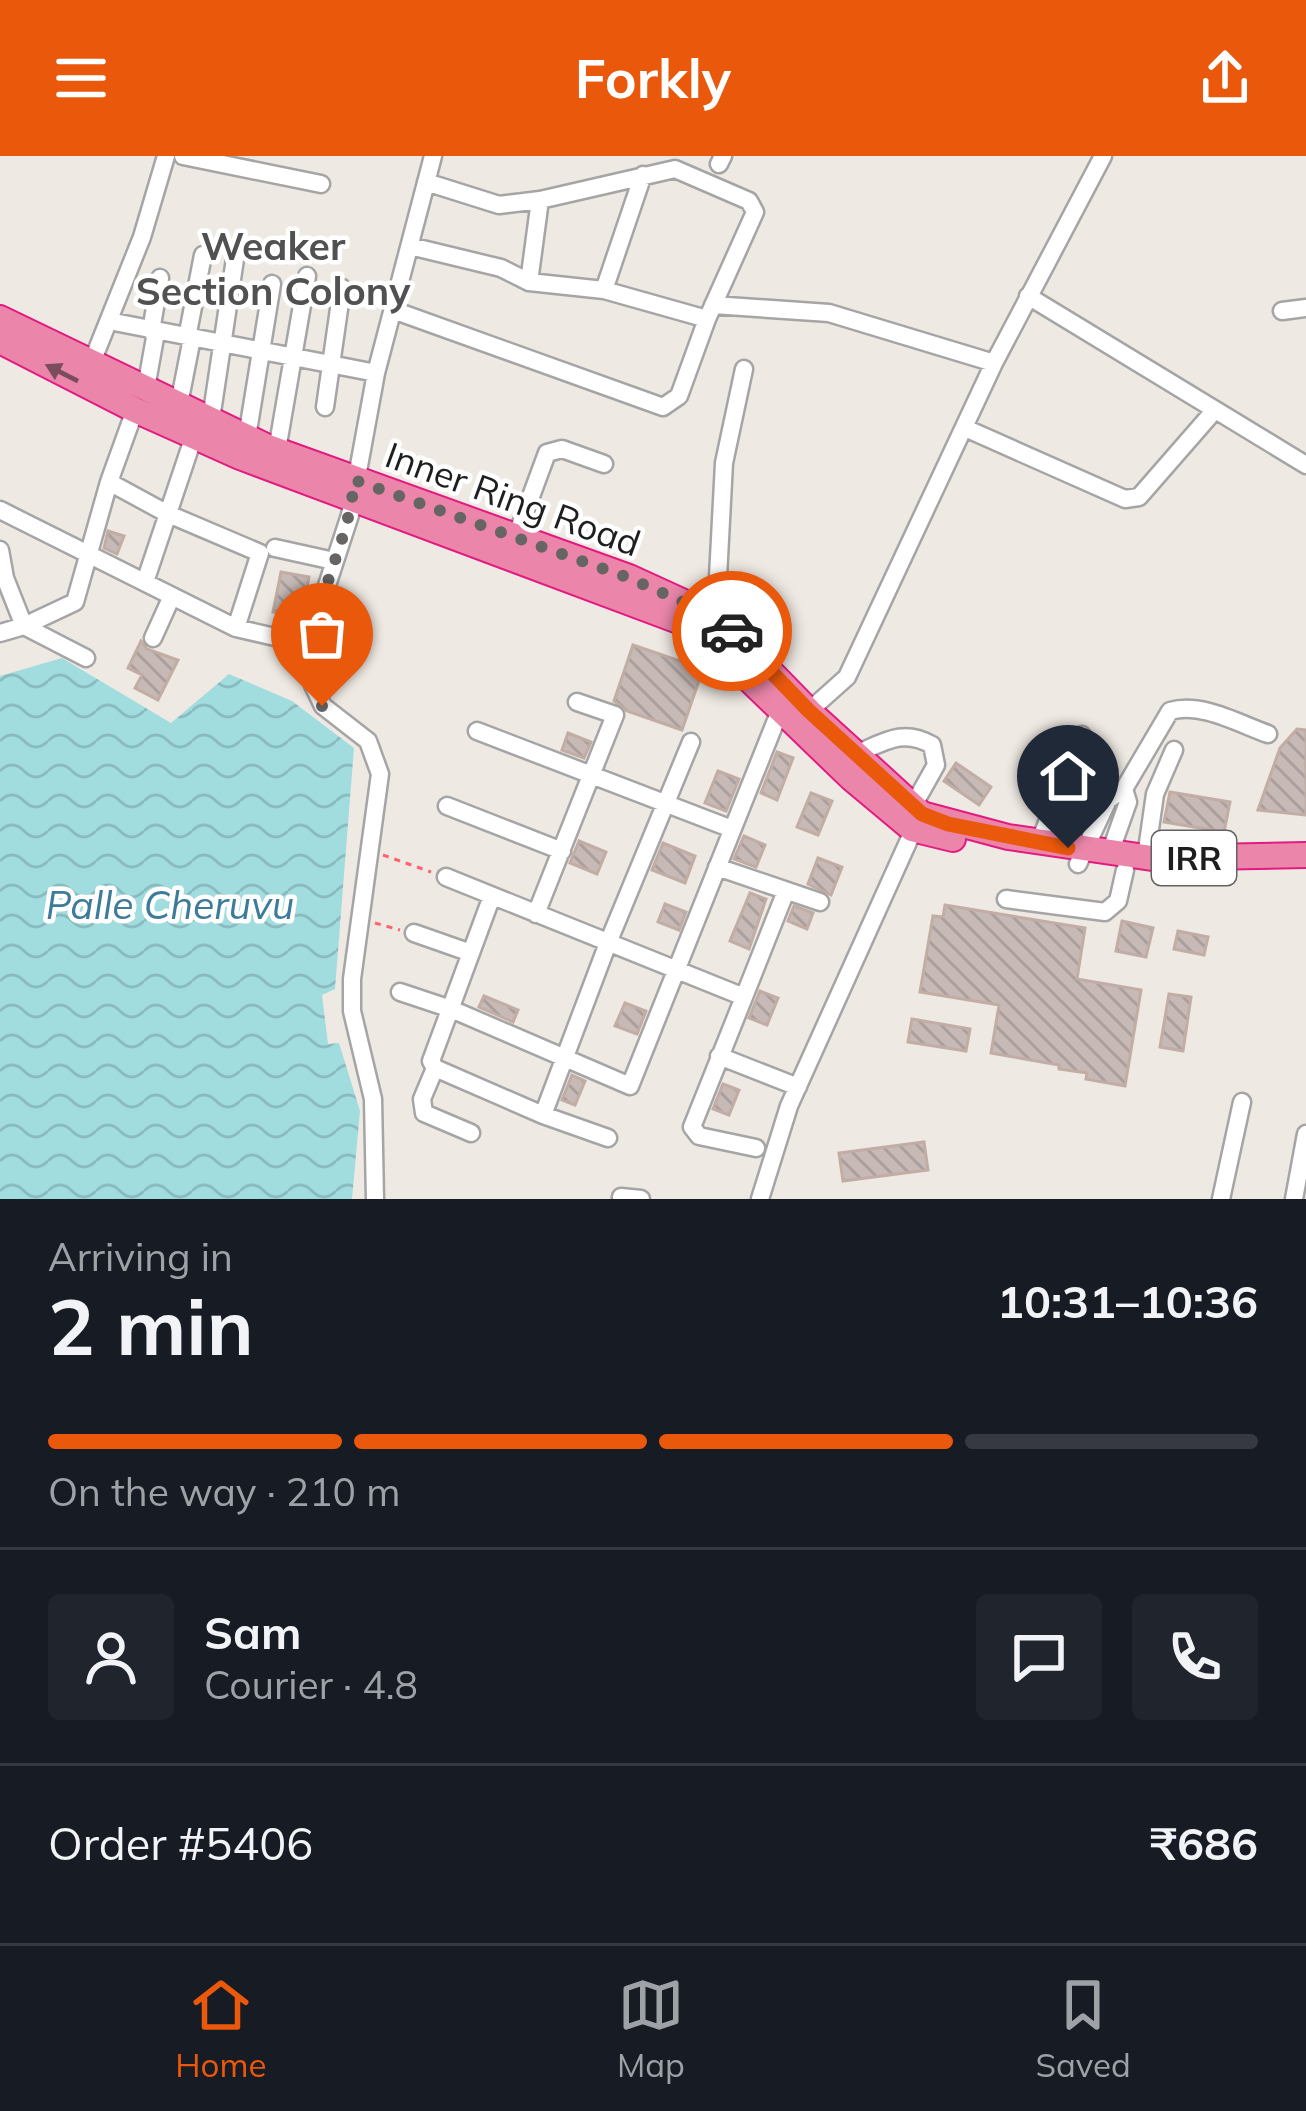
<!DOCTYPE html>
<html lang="en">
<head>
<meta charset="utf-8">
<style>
	:root { --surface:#171b24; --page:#20242c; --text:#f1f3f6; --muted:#9ea1a6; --line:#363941; --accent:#ea580c }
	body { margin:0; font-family:Mulish,sans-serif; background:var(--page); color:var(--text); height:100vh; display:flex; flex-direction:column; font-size:45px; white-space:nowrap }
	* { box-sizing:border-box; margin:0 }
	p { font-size:39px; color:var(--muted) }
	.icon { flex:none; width:66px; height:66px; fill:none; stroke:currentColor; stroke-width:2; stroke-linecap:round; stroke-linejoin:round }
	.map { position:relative; height:1043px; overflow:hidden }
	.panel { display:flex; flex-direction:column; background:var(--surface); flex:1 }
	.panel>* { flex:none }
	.pin { position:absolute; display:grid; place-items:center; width:102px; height:102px; color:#fff; margin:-123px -51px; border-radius:50% 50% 50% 0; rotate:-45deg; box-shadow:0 0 12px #0007 }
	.pin .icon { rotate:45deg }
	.courier { position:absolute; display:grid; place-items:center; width:120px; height:120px; margin:-60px; border:9px solid #ea580c; border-radius:50%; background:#fff; color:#222; box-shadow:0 3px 15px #0007 }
	.headline em { font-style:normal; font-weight:700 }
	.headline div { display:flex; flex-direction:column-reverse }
	.headline { display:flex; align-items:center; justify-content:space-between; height:204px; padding:0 48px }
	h1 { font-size:78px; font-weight:700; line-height:90px }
	.bar { display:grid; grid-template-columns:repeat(4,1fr); gap:18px 12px; align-content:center; height:144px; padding:0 48px }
	.bar i { height:15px; border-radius:9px; background:var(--line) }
	.bar .selected { background:var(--accent) }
	.bar p { grid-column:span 4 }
	.line { display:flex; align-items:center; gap:30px; padding:0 48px; border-top:3px solid var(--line) }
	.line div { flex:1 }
	.round { display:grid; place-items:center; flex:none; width:126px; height:126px; border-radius:12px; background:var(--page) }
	header { display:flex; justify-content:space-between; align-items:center; height:156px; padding:0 48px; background:var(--accent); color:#fff; font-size:54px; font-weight:700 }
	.dock { display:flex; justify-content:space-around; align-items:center; height:168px; border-top:3px solid var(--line); background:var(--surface); font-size:33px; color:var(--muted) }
	.dock a { display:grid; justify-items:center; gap:6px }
	.dock .selected { color:var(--accent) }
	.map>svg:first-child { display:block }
	.water { fill:url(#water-waves) }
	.building { fill:url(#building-back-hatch); stroke:#c2ada5; stroke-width:3 }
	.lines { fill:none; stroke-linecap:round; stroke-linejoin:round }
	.minor-casing { stroke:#a5a5a5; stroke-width:21 }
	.highway-casing { stroke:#e21b81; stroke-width:28 }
	.path { stroke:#ff646e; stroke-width:3; stroke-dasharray:6 6; stroke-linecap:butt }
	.minor { stroke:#fff; stroke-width:16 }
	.highway { stroke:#eb86aa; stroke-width:24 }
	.oneway { fill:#7a4d5d }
	.done { stroke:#676563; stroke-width:12; stroke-dasharray:0 21.6 }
	.route { stroke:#ea580c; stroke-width:15 }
	.labels { text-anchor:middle; stroke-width:9; stroke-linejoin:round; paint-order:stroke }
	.shield { fill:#fff; stroke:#626262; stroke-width:3 }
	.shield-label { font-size:33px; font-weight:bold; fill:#1e1e1e }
	.street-label { font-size:36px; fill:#1e1e1e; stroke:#fff }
	.neighbourhood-label { font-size:39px; font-weight:bold; fill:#515151; stroke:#fff }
	.water-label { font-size:39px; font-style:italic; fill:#3d7b9a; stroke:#fff }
</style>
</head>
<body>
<header><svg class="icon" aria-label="menu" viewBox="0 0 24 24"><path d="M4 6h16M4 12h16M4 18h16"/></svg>Forkly<svg class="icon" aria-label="share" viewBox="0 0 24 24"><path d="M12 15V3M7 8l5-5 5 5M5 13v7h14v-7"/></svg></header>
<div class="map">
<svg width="1306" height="1043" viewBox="0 0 1306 1043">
	<defs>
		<pattern id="water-waves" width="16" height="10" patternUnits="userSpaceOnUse" patternTransform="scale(3)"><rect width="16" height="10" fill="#a1dcdf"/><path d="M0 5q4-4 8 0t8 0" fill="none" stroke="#8abcbf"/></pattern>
		<pattern id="building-back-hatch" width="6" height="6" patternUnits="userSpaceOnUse" patternTransform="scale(3)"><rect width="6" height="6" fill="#c7bab6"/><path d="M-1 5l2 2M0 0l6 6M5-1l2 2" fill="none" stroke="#aa9f9c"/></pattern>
	</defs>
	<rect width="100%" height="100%" fill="#efe9e3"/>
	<path class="water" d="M62,502L171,567L229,518L292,545L354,592L335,833L322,839L328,888L339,887L360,955L352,1043H0V520Z"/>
	<path class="building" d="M108,375L124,380L117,398L104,392Z
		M281,416L309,421L301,461L273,456Z
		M141,485L147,493L178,504L158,544L135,532L142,519L128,512Z
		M633,489L703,513L682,574L627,555L614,545Z
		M1297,573L1306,574V659L1258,654L1280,592Z
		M568,577L591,586L584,602L562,594Z
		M777,596L793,602L777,644L761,637Z
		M956,607L991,631L979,649L944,625Z
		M718,615L739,623L726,655L705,647Z
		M1170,636L1230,646L1224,676L1164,666Z
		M811,637L832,645L818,679L797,671Z
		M744,680L765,689L756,711L734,703Z
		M579,685L606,696L597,718L570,707Z
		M663,687L695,700L685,727L652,714Z
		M818,702L842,711L831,739L808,728Z
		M750,737L766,743L749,793L730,785Z
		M665,748L686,756L679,774L658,766Z
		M945,749L1085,772L1077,823L1141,834L1125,930L1086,923L1087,917L1059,913V909L991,897L999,849L920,836L933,760L943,761Z
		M794,750L813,757L807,773L788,765Z
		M1122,765L1153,772L1146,801L1116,795Z
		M1178,775L1208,781L1204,799L1174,793Z
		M760,835L778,842L767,869L749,862Z
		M1169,838L1191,841L1183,895L1160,891Z
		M484,840L518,854L513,866L479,851Z
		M625,847L646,855L637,878L615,870Z
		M912,863L970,873L966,895L908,886Z
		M572,919L585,925L575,949L562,944Z
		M723,928L739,934L729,959L713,953Z
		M924,986L928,1014L843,1025L839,997Z"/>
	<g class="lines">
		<g class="minor-casing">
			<path id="minor" d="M183,0L321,28
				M719,8L723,0
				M410,90L501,112L529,126L604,134L707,163
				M529,126L540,44
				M604,134L643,19
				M1028,140L1306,309
				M713,149L829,157L994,207
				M393,154L663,251L679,240L707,163L755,56L749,45L675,13L540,44L499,49L426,26
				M1282,155L1306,152
				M109,165L376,217
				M151,175L160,122
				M187,182L203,99
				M92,206L142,81L166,0
				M146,232L156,176
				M179,248L192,182
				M325,251L342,132
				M211,263L235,103
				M965,272L1125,343L1139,341L1214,255
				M247,281L272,128
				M277,294L307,120
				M0,354L236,472L260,397L166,357L109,326
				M516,381L547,297L562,293L604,308
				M275,392L334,405
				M0,394L5,422L24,470L86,502
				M145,426L194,280
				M699,453L712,439L718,421L724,307L744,213
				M236,472L314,490
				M0,477L24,470L75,446L109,326L135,254
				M153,482L172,440
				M477,575L732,673
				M856,598C884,586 903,572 932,589L936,609L913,650
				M447,650L562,695
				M1039,687L1082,579
				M1110,697L1128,646L1124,633
				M1146,701L1155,638L1174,594
				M1078,708L1108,644L1124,633L1170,555C1202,546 1237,567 1268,578
				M717,711L820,746
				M446,721L744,841L692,971L699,980L756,992
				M492,740L431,905L435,912L543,959
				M1006,743L1105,756L1118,745L1125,714
				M536,758L615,559L577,546
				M414,777L471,797
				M400,836L451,853L630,930L781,552L809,555L847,521L994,207L1103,0
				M744,841L786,735
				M719,900L798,931
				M435,912L422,943L424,957L471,977
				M608,982L543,959L608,787L691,586
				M621,1041L641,1043
				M375,1043L373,943L352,855V823L380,618L368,585L323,550L313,529L314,490L318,457L350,359L376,217L433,0
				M760,1043L789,950L918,664
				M1221,1043L1242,946
				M1294,1043L1306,978"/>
		</g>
		<g class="highway-casing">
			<path id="highway" d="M0,162L268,291L629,421L699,453L730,474L809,555L922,658L1008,681L1152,702L1306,699
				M0,185L135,254L240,301L681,466L707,483L851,622L912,673L953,683"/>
		</g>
		<path class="path" d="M383,699L431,716
			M375,767L400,774"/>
		<use href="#minor" class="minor"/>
		<use href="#highway" class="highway"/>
	</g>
	<defs><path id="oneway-solid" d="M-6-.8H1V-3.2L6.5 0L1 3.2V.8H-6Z" transform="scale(3)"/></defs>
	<use class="oneway" href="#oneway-solid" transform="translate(62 217) rotate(-153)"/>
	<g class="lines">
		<path class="done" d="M322,550C289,475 350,400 354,324L629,422L699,453L732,475"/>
		<path class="route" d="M732,475L809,555L922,658L948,668L1068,692"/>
	</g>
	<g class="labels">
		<rect class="shield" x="1152" y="675" width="84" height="54" rx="9"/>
		<g class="shield-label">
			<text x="1194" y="714">IRR</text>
		</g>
		<g class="street-label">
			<text transform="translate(513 343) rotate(20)" y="13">Inner Ring Road</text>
		</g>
		<g class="neighbourhood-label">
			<text x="273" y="104">Weaker<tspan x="273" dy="45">Section Colony</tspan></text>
		</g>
		<g class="water-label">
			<text x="170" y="763">Palle Cheruvu</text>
		</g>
	</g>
</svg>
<div class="pin" style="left:322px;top:550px;background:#ea580c"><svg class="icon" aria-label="bag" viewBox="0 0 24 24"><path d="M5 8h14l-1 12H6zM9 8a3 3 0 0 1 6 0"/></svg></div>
<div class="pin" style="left:1068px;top:692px;background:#1f2937"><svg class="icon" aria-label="home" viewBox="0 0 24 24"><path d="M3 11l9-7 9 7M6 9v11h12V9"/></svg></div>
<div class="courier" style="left:732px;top:475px"><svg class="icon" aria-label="car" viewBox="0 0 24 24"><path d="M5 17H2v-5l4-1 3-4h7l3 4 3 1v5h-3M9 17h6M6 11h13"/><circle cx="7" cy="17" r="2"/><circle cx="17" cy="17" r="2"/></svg></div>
</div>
<section class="panel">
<div class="headline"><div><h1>2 min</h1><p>Arriving in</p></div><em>10:31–10:36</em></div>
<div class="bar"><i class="selected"></i><i class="selected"></i><i class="selected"></i><i></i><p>On the way · 210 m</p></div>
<div class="line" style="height:216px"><a class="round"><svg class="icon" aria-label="person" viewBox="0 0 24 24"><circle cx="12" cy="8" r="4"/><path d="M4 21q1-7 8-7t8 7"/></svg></a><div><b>Sam</b><p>Courier · 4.8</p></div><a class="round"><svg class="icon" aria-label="chat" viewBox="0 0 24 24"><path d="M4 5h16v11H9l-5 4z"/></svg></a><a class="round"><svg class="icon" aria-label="phone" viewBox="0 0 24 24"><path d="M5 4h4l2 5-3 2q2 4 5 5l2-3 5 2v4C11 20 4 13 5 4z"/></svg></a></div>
<div class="line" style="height:156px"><div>Order #5406</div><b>₹686</b></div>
</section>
<nav class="dock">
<a class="selected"><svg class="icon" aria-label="home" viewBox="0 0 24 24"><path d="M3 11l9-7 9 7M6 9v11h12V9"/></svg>Home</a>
<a><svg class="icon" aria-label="map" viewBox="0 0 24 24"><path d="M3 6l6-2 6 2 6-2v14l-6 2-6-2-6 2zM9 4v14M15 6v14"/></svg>Map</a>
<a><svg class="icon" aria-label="saved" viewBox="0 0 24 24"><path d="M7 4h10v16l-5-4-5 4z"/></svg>Saved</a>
</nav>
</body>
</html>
